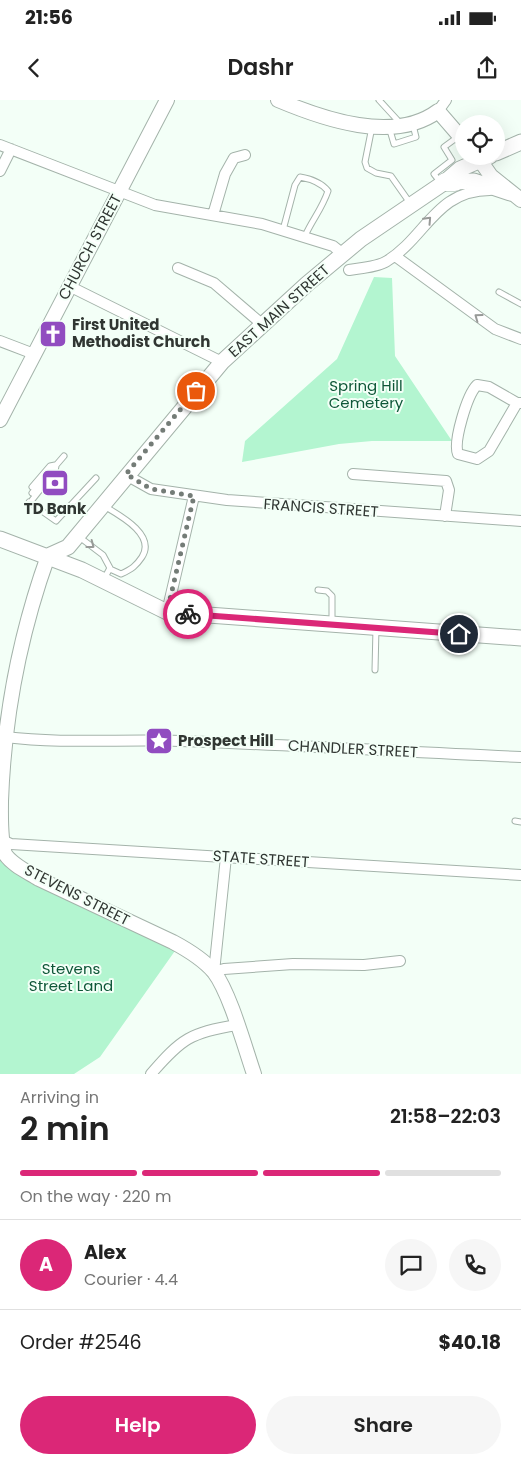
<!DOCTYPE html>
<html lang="en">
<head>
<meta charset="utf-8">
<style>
	:root { --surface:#fff; --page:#f6f6f6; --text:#222; --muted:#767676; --line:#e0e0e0; --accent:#db2777 }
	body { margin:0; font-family:Poppins,sans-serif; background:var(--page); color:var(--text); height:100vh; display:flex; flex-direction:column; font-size:19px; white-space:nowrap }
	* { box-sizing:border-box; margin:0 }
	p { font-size:16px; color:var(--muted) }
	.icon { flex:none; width:28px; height:28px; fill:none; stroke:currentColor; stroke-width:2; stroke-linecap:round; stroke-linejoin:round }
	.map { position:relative; height:974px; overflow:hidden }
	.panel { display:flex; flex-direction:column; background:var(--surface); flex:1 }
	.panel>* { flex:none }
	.controls { position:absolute; left:455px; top:15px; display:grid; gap:10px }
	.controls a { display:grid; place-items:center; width:50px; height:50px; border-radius:50%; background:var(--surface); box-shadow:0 5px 20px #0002; font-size:25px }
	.pin { position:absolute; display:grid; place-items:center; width:42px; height:42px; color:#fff; margin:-21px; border:2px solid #fff; border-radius:50%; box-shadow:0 1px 5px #0007 }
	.courier { position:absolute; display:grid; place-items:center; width:50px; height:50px; margin:-25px; border:4px solid #db2777; border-radius:50%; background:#fff; color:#222; box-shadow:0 1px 6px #0007 }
	.headline em { font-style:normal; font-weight:600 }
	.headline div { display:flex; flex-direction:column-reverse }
	.headline { display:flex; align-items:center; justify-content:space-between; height:85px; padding:0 20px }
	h1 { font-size:32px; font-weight:600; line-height:38px }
	.bar { display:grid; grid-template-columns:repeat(4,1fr); gap:8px 5px; align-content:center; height:60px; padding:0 20px }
	.bar i { height:6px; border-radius:4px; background:var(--line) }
	.bar .on { background:var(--accent) }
	.bar p { grid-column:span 4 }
	.line { display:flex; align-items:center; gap:12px; padding:0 20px; border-top:1px solid var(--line) }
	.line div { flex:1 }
	.round { display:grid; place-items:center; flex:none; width:52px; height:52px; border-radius:26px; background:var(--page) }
	.action { display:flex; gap:10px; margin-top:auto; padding:10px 20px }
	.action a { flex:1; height:58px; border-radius:30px; background:var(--accent); color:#fff; font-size:20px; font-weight:600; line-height:58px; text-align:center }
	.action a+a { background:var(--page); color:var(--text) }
	.status { display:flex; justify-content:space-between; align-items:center; height:35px; padding:0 25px; background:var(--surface); direction:ltr }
	.status svg { height:14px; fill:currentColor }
	header { display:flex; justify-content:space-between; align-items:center; height:65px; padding:0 20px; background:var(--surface); font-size:22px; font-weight:600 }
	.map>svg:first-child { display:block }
	.green { fill:#b3f5d0 }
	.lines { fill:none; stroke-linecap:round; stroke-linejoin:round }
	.lane-casing { stroke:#a4b3aa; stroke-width:7 }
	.street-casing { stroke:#a4b3aa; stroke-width:12 }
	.secondary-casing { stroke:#a4b3aa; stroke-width:16 }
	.primary-casing { stroke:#a4b3aa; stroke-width:17 }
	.highway-casing { stroke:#a4b3aa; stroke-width:19 }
	.lane { stroke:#fff; stroke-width:5 }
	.street { stroke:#fff; stroke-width:10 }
	.secondary { stroke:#fff; stroke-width:14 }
	.primary { stroke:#fff; stroke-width:15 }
	.highway { stroke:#fff; stroke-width:18 }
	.oneway { stroke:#989a98 }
	.done { stroke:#747c77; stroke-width:5; stroke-dasharray:0 9 }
	.route { stroke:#db2777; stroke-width:6 }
	.labels { text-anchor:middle; stroke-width:4; stroke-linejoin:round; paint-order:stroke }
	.street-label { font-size:15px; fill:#303632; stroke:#f3fff7 }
	.poi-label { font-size:15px; font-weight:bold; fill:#303632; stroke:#f3fff7; text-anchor:start }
	.park-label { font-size:15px; fill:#0e5738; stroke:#f3fff7 }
</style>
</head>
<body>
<div class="status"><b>21:56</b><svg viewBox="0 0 49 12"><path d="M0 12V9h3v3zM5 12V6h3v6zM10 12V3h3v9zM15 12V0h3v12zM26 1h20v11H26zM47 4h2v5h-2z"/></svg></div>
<header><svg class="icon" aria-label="back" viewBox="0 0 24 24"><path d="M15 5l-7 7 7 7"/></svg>Dashr<svg class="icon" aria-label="share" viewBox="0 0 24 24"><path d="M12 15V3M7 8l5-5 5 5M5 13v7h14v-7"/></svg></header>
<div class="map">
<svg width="521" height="974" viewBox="0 0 521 974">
	<rect width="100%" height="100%" fill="#f3fff7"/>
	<path class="green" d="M374,177L392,178L395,256L452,341H372L339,344L242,362L245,341L337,259Z
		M0,760L177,848L100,957L74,974H0Z"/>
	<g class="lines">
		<g class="lane-casing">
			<path id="lane" d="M379,0L401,24
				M372,27L365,62L367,68L376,73L391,76L410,103
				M389,27L394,44L416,37L413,25
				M441,83L434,74L452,60L444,47L459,36
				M283,130L295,85L300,77C311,79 321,82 328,91C322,109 312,120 305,136
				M499,192L521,204
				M32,387L50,366L55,365
				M32,393L64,356
				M32,400L55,371L56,366
				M29,402L56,421L96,378
				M104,406C121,416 156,435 142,457C136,466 132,469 121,474L110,469
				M78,436L103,455L110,468L104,479
				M318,490L327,491L332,496V523
				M375,570L376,528
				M515,721L521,722"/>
		</g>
		<g class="street-casing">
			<path id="street" d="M438,11L446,0
				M0,45L155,105L262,124L333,146L343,154
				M0,71L11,49
				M213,115L225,74L234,58L245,55
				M395,156L495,229L521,239
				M178,168L214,183L263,225
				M349,170C361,168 378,167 387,161C426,137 436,90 490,90
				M69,186L222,262
				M0,241L34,254
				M517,303L489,351L477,359L458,354C453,342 467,295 477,285L489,287L517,303H521
				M353,374L446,381L449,390L445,416
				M126,375L151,389L227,400L521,421
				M167,512L194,396
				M5,637C63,644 122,639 180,641C293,645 407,652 521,657
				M2,740L11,744L521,775
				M226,757L214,872L224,869L293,864L364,865L400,861
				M151,974C181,939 191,932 237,925"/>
		</g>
		<g class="secondary-casing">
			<path id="secondary" d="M278,0C323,19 394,44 438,11L464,41
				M477,56L491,76L521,100
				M0,320L167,0
				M48,456C20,534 4,618 1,701C1,717 0,739 5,754C12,765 28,772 39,779L173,842C188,850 203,859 214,872C230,893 245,948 254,974"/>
		</g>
		<g class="primary-casing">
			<path id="primary" d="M496,53L521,42
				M455,82L474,81L510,93
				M0,439L82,470L167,512L521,538
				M48,456L68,447L222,262L307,184L361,139L445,82L460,69L490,56"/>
		</g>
		<g class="highway-casing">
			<path id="highway" d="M445,82H455"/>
		</g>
		<use href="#lane" class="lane"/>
		<use href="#street" class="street"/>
		<use href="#secondary" class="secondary"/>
		<use href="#primary" class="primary"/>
		<use href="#highway" class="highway"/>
	</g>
	<defs><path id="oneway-chevron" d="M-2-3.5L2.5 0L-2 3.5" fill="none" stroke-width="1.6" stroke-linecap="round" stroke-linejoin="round" transform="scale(1.25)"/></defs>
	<g class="oneway">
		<use href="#oneway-chevron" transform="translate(428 120) rotate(-47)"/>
		<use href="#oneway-chevron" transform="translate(478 217) rotate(-144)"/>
		<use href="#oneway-chevron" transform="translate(91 445) rotate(37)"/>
	</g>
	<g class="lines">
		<path class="done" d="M188,514L167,512L194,396L151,389L126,374L196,291"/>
		<path class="route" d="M188,514L459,534"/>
	</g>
	<defs>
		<g id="church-square" transform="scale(1.4375)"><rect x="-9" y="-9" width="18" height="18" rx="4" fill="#914cc0" stroke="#f3fff7"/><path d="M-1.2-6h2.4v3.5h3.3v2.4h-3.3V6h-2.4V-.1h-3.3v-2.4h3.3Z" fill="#fff"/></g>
		<g id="bank-square" transform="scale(1.4375)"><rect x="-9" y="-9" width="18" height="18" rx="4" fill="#914cc0" stroke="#f3fff7"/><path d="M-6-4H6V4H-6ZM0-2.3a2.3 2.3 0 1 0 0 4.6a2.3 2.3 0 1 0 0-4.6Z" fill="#fff"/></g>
		<g id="sight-square" transform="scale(1.4375)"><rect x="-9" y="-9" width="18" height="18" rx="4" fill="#914cc0" stroke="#f3fff7"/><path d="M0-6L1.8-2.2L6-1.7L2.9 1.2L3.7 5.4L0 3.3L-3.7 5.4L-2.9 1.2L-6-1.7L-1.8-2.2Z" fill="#fff"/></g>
	</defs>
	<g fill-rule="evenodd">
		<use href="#church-square" x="53" y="234"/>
		<use href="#bank-square" x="55" y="383"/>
		<use href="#sight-square" x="159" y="641"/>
	</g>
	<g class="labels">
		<g class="street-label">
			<text transform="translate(90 147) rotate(-62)" y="5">CHURCH STREET</text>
			<text transform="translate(279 211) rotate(-42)" y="5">EAST MAIN STREET</text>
			<text transform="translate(321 408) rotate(4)" y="5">FRANCIS STREET</text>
			<text transform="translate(353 649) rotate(3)" y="5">CHANDLER STREET</text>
			<text transform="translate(261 759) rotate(4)" y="5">STATE STREET</text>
			<text transform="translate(77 795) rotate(27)" y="5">STEVENS STREET</text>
		</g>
		<g class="poi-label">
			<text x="72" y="230">First United<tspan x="72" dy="17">Methodist Church</tspan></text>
			<text x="55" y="414" text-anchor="middle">TD Bank</text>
			<text x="178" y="646">Prospect Hill</text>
		</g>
		<g class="park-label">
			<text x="366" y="291">Spring Hill<tspan x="366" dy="17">Cemetery</tspan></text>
			<text x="71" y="874">Stevens<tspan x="71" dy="17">Street Land</tspan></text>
		</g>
	</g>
</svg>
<div class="controls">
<a><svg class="icon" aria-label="locate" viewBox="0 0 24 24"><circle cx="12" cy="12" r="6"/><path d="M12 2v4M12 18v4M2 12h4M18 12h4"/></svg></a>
</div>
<div class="pin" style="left:196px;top:291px;background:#ea580c"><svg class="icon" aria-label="bag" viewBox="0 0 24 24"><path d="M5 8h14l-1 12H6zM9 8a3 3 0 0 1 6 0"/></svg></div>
<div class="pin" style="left:459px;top:534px;background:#1f2937"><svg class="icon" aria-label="home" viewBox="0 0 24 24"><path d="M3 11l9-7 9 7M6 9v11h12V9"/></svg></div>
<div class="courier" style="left:188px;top:514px"><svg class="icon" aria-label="bike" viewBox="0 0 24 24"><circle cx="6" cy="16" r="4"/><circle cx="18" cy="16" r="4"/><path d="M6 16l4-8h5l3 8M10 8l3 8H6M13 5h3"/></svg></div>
</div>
<section class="panel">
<div class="headline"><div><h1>2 min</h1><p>Arriving in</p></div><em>21:58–22:03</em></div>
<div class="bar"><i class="on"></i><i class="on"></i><i class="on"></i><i></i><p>On the way · 220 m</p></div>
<div class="line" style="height:90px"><b class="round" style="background:var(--accent);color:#fff">A</b><div><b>Alex</b><p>Courier · 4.4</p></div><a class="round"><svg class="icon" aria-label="chat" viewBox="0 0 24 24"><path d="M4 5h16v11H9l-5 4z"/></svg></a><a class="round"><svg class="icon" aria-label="phone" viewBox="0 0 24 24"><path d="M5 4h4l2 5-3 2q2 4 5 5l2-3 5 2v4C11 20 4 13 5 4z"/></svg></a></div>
<div class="line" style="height:65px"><div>Order #2546</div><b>$40.18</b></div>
<div class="action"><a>Help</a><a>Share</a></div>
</section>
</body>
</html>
